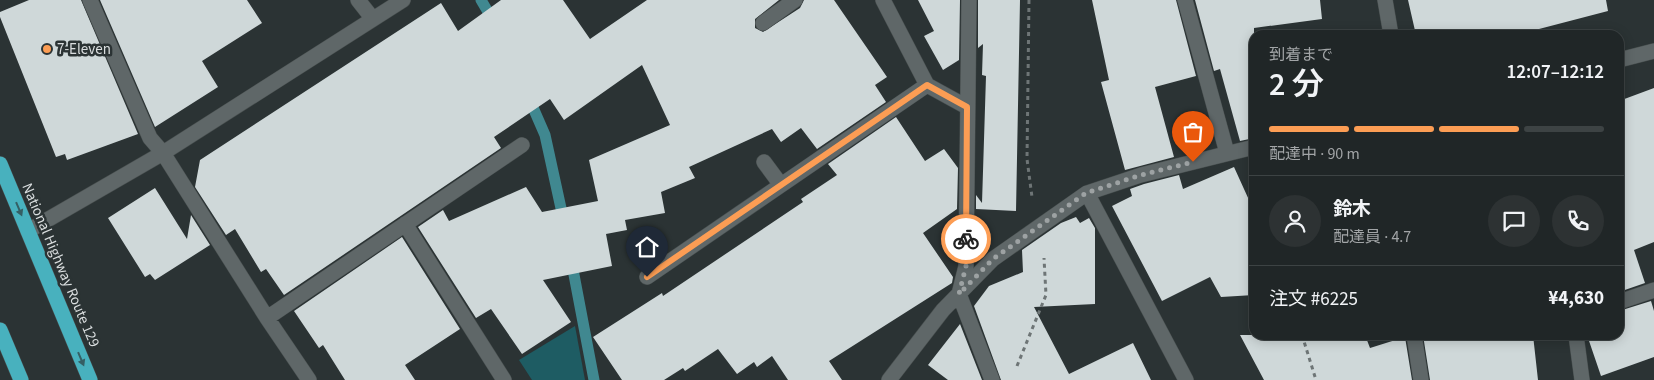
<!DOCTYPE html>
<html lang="ja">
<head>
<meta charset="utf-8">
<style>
	:root { --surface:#202627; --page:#2d3233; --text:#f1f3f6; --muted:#a2a5a7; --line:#3d4344; --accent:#fc9d54 }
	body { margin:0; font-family:"Source Sans 3","Noto Sans JP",sans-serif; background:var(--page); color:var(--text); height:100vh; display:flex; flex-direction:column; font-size:19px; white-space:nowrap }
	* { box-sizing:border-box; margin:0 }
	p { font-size:16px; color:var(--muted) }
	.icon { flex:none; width:28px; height:28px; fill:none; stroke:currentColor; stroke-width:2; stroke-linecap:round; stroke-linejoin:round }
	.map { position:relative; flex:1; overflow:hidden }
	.panel { position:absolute; left:1249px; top:30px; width:375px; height:310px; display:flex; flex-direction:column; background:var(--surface); border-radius:15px; box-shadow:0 2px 12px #0003,0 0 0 1px var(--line) }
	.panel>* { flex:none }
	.pin { position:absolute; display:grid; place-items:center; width:42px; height:42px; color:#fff; margin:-51px -21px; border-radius:50% 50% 50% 0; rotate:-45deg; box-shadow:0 0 5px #0007 }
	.pin .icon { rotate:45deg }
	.courier { position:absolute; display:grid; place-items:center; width:50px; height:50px; margin:-25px; border:4px solid #fc9d54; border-radius:50%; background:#fff; color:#222; box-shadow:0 1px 6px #0007 }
	.overview em { font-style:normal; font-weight:600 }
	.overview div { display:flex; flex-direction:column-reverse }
	.overview { display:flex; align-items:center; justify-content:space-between; height:85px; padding:0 20px }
	h1 { font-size:32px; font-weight:600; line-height:38px }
	.bar { display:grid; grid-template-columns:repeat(4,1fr); gap:8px 5px; align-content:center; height:60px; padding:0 20px }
	.bar i { height:6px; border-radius:4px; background:var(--line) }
	.bar .on { background:var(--accent) }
	.bar p { grid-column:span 4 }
	.line { display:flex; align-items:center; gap:12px; padding:0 20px; border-top:1px solid var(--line) }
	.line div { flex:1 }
	.round { display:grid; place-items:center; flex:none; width:52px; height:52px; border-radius:26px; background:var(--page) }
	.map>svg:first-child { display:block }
	.green { fill:#1e5c63 }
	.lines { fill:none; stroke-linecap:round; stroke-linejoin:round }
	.stream { stroke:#408890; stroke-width:11 }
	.building { fill:#cfd8d9 }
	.minor-casing { stroke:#474e4e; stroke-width:16 }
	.highway-casing { stroke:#474e4e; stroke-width:16 }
	.path { stroke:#6e7576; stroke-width:3; stroke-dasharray:4 4; stroke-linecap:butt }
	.minor { stroke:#5f6768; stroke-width:15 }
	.highway { stroke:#48b1be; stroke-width:15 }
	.oneway { fill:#355f64 }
	.done { stroke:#9da2a3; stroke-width:5; stroke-dasharray:0 9 }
	.route { stroke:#fc9d54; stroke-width:6 }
	.poi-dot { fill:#fc9d54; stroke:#2b3334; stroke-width:2 }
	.labels { text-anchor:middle; stroke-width:5; stroke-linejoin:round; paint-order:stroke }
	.poi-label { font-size:15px; fill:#dadedf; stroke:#2b3334; text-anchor:start }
	.street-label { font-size:15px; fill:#dadedf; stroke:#2b3334 }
</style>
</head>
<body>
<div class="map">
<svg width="1654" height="380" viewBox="0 0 1654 380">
	<rect width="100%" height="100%" fill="#2b3334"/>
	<path class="green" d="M575,326L585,380H532L519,360Z"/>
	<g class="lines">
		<path class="stream" d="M481,0L494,22
			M528,96L545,135L564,222
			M571,259L594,380"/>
	</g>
	<path class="building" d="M29,0H81L138,134L67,160L65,154L56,157L0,17V12Z
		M100,0H247L262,23L202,61L218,87L155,127Z
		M501,0H563L590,39L647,0H779L755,19V28L763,32L800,8L804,0H834L887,77L875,85L886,102L817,149L801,128L781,142L772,129L689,167L695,178L661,192L665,213L625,220L627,230L606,234L612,266L543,280L571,322L522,354L491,309L476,318L418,227L443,210L449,221L526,187L542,212L598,201L589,160L670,125L642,65L564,120L550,99L494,137L501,148L284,295L266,269L261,272L235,229L226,235L195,187L200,160L441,3L458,31Z
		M918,0H960L959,60L943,70L924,36L934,31Z
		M978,0H1020L1016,211L976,209V195L982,203L986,76L982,75L983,44L978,48Z
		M1092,0H1176L1196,76L1155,87L1174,157L1125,170L1101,82L1109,80Z
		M1195,0H1320L1322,19L1254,28V138L1240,141L1220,69L1214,71Z
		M1408,0H1606L1608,11L1539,29L1540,35H1416Z
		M1654,88V242L1634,250L1645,283L1619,292V101Z
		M896,117L925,161L944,149L958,168L957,209L923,233L953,277L952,283L829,361L842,380H788L772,356L757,367L754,362L737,374L718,349L685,371L683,368L664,380H622L593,337L662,293L663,296L803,202L801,199L837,175L828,164Z
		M1234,167L1254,211V295L1221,297L1210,277L1162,301L1112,206L1132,196L1130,189L1144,184L1179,175L1183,189Z
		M155,188L187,239L191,215L210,245L155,280L150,274L145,277L108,218Z
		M1076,217L1080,223L1089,218L1095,228V304L1034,307L1069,374L1133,343L1151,380H1001L974,306L989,286L1023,272L1022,250L1061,223Z
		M402,237L460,329L405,365L415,380H345L323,345L319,348L294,311Z
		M1651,301L1654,311V357L1601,376L1587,335H1619V311Z
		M960,324L982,380H948L928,365Z
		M1240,335H1365L1370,348L1405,337L1412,380H1264Z
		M1423,335H1533L1538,380H1430Z"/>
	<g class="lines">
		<g class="minor-casing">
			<path id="minor" d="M90,0L150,138L163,153L267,318L309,380
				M358,0L373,19
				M883,0L927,85
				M969,0L966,266L959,294L992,380
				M1185,0L1227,153
				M1385,0L1391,35
				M763,23L795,0
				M1619,60L1654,51
				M764,162L781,185
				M1087,193L1186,380
				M405,224L504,380
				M28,231L163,153L403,0
				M647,277L927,85L967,107
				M1619,302L1654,290
				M267,318L522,145
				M1414,335L1421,380
				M1576,335L1582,380
				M889,380L943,310L993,259L1087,193L1141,175L1254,147"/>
		</g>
		<g class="highway-casing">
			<path id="highway" d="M0,164L90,380
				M0,330L21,380"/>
		</g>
		<path class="path" d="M1029,0L1027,159L1032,197
			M1302,335L1316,380
			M1017,366L1046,295L1044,258"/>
		<use href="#minor" class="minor"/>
		<use href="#highway" class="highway"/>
	</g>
	<defs><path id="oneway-solid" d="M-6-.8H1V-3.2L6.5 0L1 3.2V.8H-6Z" transform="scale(1.25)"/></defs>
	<g class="oneway">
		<use href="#oneway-solid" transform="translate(19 209) rotate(67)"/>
		<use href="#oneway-solid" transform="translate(81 359) rotate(67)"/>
	</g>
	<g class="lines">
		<path class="done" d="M966,239V266L959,294L993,259L1086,193L1141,175L1193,162"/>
		<path class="route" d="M647,277L927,85L967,107L966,239"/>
	</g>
	<circle class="poi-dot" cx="47" cy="49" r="5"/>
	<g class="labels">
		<g class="poi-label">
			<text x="57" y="54">7-Eleven</text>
		</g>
		<g class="street-label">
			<text transform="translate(61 265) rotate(67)" y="5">National Highway Route 129</text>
		</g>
	</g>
</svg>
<div class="pin" style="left:1193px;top:162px;background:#ea580c"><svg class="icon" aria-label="bag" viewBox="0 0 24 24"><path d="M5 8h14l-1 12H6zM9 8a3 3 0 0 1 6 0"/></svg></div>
<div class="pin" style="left:647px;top:277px;background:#1f2937"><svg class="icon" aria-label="home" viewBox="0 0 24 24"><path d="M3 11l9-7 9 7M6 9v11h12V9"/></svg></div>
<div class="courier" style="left:966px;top:239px"><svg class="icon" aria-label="bike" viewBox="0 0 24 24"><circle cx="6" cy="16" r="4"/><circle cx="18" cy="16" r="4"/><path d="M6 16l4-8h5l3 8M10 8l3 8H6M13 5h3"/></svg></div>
<section class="panel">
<div class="overview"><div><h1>2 分</h1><p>到着まで</p></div><em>12:07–12:12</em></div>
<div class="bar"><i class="on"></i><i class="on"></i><i class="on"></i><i></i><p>配達中 · 90 m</p></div>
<div class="line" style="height:90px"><a class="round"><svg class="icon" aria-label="person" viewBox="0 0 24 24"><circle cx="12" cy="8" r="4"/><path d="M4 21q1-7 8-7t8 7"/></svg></a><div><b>鈴木</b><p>配達員 · 4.7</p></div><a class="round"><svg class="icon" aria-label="chat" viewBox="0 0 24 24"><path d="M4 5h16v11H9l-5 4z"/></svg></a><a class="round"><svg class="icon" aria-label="phone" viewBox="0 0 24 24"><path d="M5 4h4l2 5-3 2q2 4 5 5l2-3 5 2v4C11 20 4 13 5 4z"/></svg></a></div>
<div class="line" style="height:65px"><div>注文 #6225</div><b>¥4,630</b></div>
</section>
</div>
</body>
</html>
